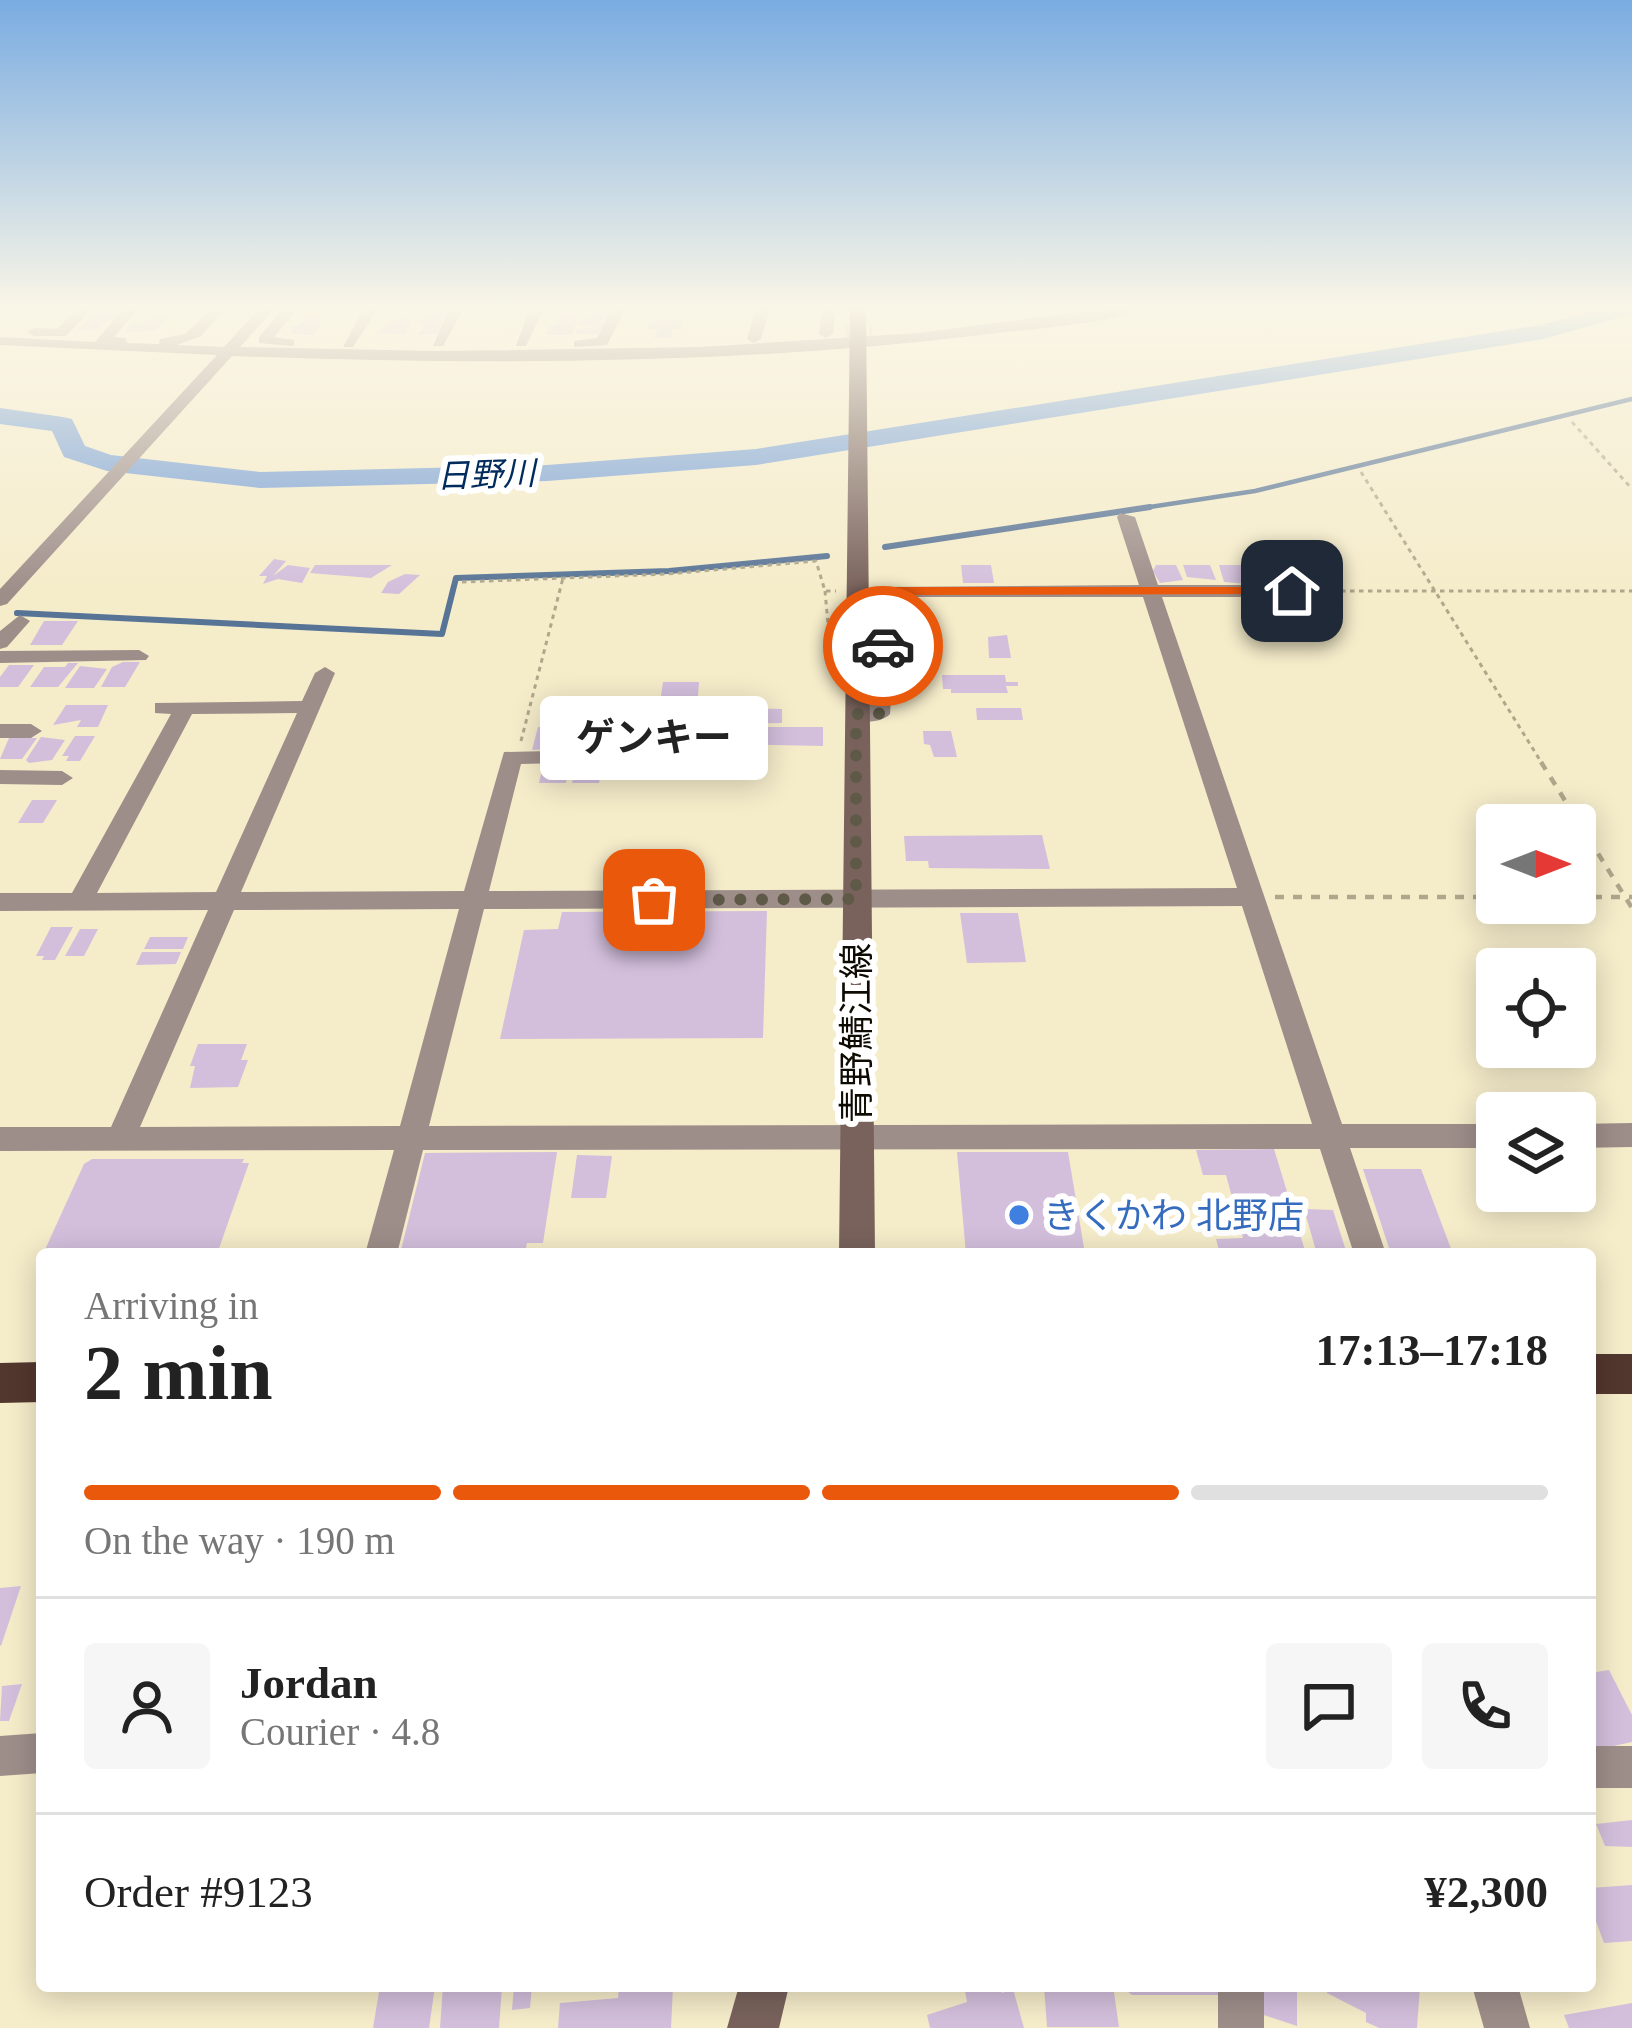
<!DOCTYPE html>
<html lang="en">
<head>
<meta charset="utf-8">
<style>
	:root { --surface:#fff; --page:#f6f6f6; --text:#222; --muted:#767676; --line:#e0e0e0; --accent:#ea580c }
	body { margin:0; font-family:"Times New Roman","Noto Sans JP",serif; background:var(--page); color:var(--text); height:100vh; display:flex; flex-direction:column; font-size:45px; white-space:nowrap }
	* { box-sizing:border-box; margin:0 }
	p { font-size:39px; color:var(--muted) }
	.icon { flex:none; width:66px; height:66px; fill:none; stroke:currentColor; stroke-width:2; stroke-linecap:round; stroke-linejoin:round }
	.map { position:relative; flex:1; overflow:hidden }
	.details { position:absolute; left:36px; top:1248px; width:1560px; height:744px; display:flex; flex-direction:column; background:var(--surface); border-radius:12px; box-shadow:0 6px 30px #0003 }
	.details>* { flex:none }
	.needle { width:78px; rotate:90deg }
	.controls { position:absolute; left:1476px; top:804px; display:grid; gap:24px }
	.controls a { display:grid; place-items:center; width:120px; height:120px; border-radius:12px; background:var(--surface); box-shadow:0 6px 30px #0003; font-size:60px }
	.pin { position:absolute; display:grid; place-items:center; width:102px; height:102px; color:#fff; margin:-51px; border-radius:24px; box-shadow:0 6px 18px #0006 }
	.courier { position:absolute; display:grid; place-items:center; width:120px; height:120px; margin:-60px; border:9px solid #ea580c; border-radius:50%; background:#fff; color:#222; box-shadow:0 3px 15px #0007 }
	.bubble { position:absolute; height:84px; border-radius:12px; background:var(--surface); box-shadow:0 6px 30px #0003; font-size:39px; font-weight:700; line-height:84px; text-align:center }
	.overview em { font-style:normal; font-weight:700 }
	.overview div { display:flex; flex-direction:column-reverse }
	.overview { display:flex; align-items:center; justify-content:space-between; height:204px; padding:0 48px }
	h1 { font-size:78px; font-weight:700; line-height:90px }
	.bar { display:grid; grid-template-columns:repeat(4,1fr); gap:18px 12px; align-content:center; height:144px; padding:0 48px }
	.bar i { height:15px; border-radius:9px; background:var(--line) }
	.bar .current { background:var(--accent) }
	.bar p { grid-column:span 4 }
	.line { display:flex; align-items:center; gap:30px; padding:0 48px; border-top:3px solid var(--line) }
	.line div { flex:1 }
	.round { display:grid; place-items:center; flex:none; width:126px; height:126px; border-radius:12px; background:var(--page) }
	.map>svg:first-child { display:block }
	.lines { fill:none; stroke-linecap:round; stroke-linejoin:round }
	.stream-far1 { stroke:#577396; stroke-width:4.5 }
	.stream { stroke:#577396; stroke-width:6 }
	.river { fill:#769fd6; fill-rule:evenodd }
	.building { fill:#d3bfdc }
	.minor-tunnel { stroke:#d2caac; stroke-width:15; stroke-dasharray:15 8; stroke-linecap:butt }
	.path-far1 { stroke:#aea78c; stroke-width:3; stroke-dasharray:4.5 4.5; stroke-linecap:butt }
	.path { stroke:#aea78c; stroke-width:4.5; stroke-dasharray:9 9; stroke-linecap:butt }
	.minor { fill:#9e8e8a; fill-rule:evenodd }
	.secondary { fill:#79625c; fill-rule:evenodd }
	.trunk { fill:#52372e; fill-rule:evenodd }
	.route { fill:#ea580c }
	.done { stroke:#5f5a48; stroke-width:12; stroke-dasharray:0 21.6 }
	.shop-dot { fill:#3f7fe0; stroke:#fff; stroke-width:4.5 }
	.labels { text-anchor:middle; stroke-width:12; stroke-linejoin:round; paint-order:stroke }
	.far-water-label { font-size:33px; font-style:italic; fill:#002b5c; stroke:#fff }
	.street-label { font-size:36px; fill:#0e0b02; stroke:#fff }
	.shop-label { font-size:36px; fill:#366cbe; stroke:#fff; text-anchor:start }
</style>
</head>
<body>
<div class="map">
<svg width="1632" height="2028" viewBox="0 0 1632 2028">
	<rect width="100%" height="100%" fill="#f5ecca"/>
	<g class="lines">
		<path class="stream-far1" d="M1130,510L1255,491L1632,399"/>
		<path class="stream" d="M885,547L1150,507
			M17,613L442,634L456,578L669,571L827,556"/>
		<path class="river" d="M1602,308H1632V314L1543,339L756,465L547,481L260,488L107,471L64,457L52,431L0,424V408L63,417L72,419L85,446L111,455L260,472L547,465L756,449L1541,325Z"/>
	</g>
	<path class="building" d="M98,308H128L95,330H78Z
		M155,308H176L156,330L124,333L131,324L146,323Z
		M434,308H451L439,317H444L441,324H447L440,334L418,335L425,326L418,324L422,317H430Z
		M581,308L572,335H546L549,326L558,325L556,310Z
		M594,308H609L601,323H607L605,334H576L577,329L600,327L578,325L580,318H591Z
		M305,317H324L314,335L291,334L292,326H298Z
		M396,318H414L405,335L377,333Z
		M660,320H674L682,324L681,329H672L671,338H654L658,329H648L649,324Z
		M274,559L286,561L273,576L288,565L310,568L302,583L278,579L263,584L267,576H259Z
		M315,565H392L371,578L310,573Z
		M961,565H991L994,583H963Z
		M1156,565H1176L1183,580L1160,583L1153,571Z
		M1183,565H1210L1216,580L1187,577Z
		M1219,565H1242L1250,584L1224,582Z
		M1274,565L1281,582H1258L1251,566Z
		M405,574L420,575L399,594L381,593L388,582Z
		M44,621H78L62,645H30Z
		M1007,635L1011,658H989L988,637Z
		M123,662H140L125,687H101L112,667Z
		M68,663H78L58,687H30L44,667H65Z
		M9,665H34L18,687H0V677Z
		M80,666L107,669L94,688H65Z
		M942,675H1005L1006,682H1018V686H1006L1008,693H951V689H943Z
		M663,682H699L698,696H661Z
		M66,705H108L98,727H77L81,720L53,725Z
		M686,706L782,709V723L684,724Z
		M976,708H1021L1023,720H977Z
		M538,727H571L569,737H558L550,749L532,750Z
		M658,727H823V746L672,743L670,758H654Z
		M623,728H644L641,746L620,745Z
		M923,731H951L957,757H934L930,745L924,744Z
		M75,736H95L80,761H66L69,756H62Z
		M41,737L65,740L52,760L29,763L26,760Z
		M9,738H37L22,759H0Z
		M544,761H570L566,783H539Z
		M602,768L599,783H572L575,770Z
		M32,800H57L43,823H18Z
		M1042,835L1050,869L929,868L928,861H906L904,836Z
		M767,911L763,1038L500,1039L524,930L558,929L562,912Z
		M960,913H1018L1026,962L967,963Z
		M51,927H73L55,960H42L44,956H36Z
		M80,929H98L84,956H65Z
		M150,937H188L183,949H144Z
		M142,952H181L176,964L136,965Z
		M198,1044H247L241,1060H248L238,1087L190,1088L195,1066H190Z
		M1274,1149L1306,1254H1220L1216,1239L1243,1238L1226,1175H1203L1196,1150Z
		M557,1152L543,1243H527L525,1253L400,1254L425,1153Z
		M957,1152H1068L1085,1254H966Z
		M577,1155L612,1156L606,1198H571Z
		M92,1159H244L242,1163H249L217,1254H43L84,1164Z
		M1363,1169H1421L1453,1254H1391Z
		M1304,1209L1333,1210L1347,1254H1317Z
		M21,1586L1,1646L0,1645V1588Z
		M1609,1670L1632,1715V1742L1590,1751V1673Z
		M22,1684L9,1721H0L2,1686Z
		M1632,1820V1847L1605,1846L1596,1824Z
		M1632,1885V1941L1604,1943L1590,1905V1888Z
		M380,1986H435L429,2028H373Z
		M443,1986H502L499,2028H440Z
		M514,1986H532L530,2008L512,2010Z
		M619,1986H673L671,2028H558L560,2003L618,1998Z
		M964,1986H1000L1002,1993L1013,1989L1024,2028H930L927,2015L967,2002Z
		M1044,1986H1113L1119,2027H1047Z
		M1120,1986H1217L1219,1995H1132Z
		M1253,1986H1297V2026L1252,2011Z
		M1328,1986H1420L1417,2028H1379L1366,2022V2013L1327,1993Z
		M1632,2003V2028H1569L1564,2015Z"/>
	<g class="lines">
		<path class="minor-tunnel" d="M846,333L872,332"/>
		<path class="path-far1" d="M1572,422L1632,489
			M1361,472L1543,765
			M462,582L667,574L816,561L825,591H836
			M825,591L831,657
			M1314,591H1632
			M521,741L563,578"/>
		<path class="path" d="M1541,762L1632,908
			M1275,897H1497
			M1575,897H1632"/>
		<path class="minor" d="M78,308H93L66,336H34L27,332L34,328L57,329Z
			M124,308H139L114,337L126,338L127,343L159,344L160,339L185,334L212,308H226L201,336L177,345L224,347L260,308H275L240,347L437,351L700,347L918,333L1109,308H1141C1109,325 1027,329 989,334C739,365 483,365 232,356L7,604L0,606V589L217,355L0,345V337L95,342Z
			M283,308H298L274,337L294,340V346L259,343V337Z
			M364,308H378L353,347H343Z
			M450,308H464L443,346H433Z
			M530,308H544L526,346H516Z
			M612,308H626L607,345L574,347V341L597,338Z
			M756,308H770L761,339L754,343L747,339Z
			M822,308H836L833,334L826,338L819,334Z
			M1120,513L1135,517L1158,585H1292L1302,591L1292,597H1162L1342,1124H1497V1148H1350L1386,1254H1354L1320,1149L423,1150L397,1254H365L394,1150L0,1151V1127H111L208,910L0,911V893H72L171,714L155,713V703L302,701L315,673L325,667L335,673L241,892L464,891L504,752L633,749L644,756L641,761L521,764L489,891L1237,888L1143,597H897L890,714C881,724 855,724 846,714L849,709L869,708L881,587L1139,585L1117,517ZM297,713L216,892L97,893L192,714ZM1242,906L1312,1124L429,1126L484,909ZM459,909L400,1126L140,1127L234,910Z
			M20,615L30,621L7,647L0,649V631Z
			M139,650L149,656L146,660L0,663V651Z
			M0,724H31L42,731L31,738H0Z
			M0,770L62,771L73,778L62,785L0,784Z
			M1632,1123V1147L1575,1148V1124Z
			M42,1733V1773L0,1776V1736Z
			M1590,1746H1632V1788H1590Z
			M1218,1986H1264V2028H1218Z
			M1472,1986H1518L1530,2028H1484Z"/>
		<path class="secondary" d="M850,308H866L875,1254H839Z
			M739,1986H789L779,2028H727Z"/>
		<path class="trunk" d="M1590,1354H1632V1394H1590Z
			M42,1362V1402L0,1403V1363Z"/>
	</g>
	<linearGradient id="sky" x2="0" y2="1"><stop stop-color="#7aace1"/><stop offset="0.52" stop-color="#faf6e7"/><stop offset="1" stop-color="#faf6e7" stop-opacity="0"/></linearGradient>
	<rect width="1632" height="592" fill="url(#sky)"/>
	<path class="route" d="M1292,587L1297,594L895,595L890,646L883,650L876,646L881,591L888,587Z"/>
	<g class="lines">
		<path class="done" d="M654,900L856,899V714H879L883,646"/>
	</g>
	<circle class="shop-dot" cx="1019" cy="1215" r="12"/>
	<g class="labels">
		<g class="far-water-label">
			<text transform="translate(486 474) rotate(-2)" y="12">日野川</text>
		</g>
		<g class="street-label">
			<text transform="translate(856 1033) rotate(-90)" y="13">青野鯖江線</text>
		</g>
		<g class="shop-label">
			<text x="1043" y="1228">きくかわ 北野店</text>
		</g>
	</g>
</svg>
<div class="controls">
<a><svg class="needle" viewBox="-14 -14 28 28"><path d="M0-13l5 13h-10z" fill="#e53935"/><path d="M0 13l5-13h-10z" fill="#767676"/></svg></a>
<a><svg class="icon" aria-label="locate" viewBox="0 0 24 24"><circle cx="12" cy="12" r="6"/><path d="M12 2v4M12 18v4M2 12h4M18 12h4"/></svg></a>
<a><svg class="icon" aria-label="layers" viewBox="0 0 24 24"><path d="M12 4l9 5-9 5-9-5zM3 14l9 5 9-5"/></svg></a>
</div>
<div class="pin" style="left:654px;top:900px;background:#ea580c"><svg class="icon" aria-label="bag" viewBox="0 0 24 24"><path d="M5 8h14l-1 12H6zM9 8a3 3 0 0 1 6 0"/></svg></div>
<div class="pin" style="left:1292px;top:591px;background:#1f2937"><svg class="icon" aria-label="home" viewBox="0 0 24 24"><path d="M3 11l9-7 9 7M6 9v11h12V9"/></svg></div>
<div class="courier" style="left:883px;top:646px"><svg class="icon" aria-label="car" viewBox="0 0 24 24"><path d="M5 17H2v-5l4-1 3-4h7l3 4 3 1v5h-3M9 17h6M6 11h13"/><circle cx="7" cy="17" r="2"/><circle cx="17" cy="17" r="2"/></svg></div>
<div class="bubble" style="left:540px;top:696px;width:228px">ゲンキー</div>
<section class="details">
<div class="overview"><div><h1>2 min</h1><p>Arriving in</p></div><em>17:13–17:18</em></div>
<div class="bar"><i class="current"></i><i class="current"></i><i class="current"></i><i></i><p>On the way · 190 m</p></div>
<div class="line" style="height:216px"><a class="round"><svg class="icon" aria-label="person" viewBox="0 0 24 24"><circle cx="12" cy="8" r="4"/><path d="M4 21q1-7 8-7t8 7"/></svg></a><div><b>Jordan</b><p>Courier · 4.8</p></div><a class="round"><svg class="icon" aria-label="chat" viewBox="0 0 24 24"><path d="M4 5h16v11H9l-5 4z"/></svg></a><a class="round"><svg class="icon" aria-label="phone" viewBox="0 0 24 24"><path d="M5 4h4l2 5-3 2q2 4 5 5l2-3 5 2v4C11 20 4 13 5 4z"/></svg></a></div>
<div class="line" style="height:156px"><div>Order #9123</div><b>¥2,300</b></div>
</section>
</div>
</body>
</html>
